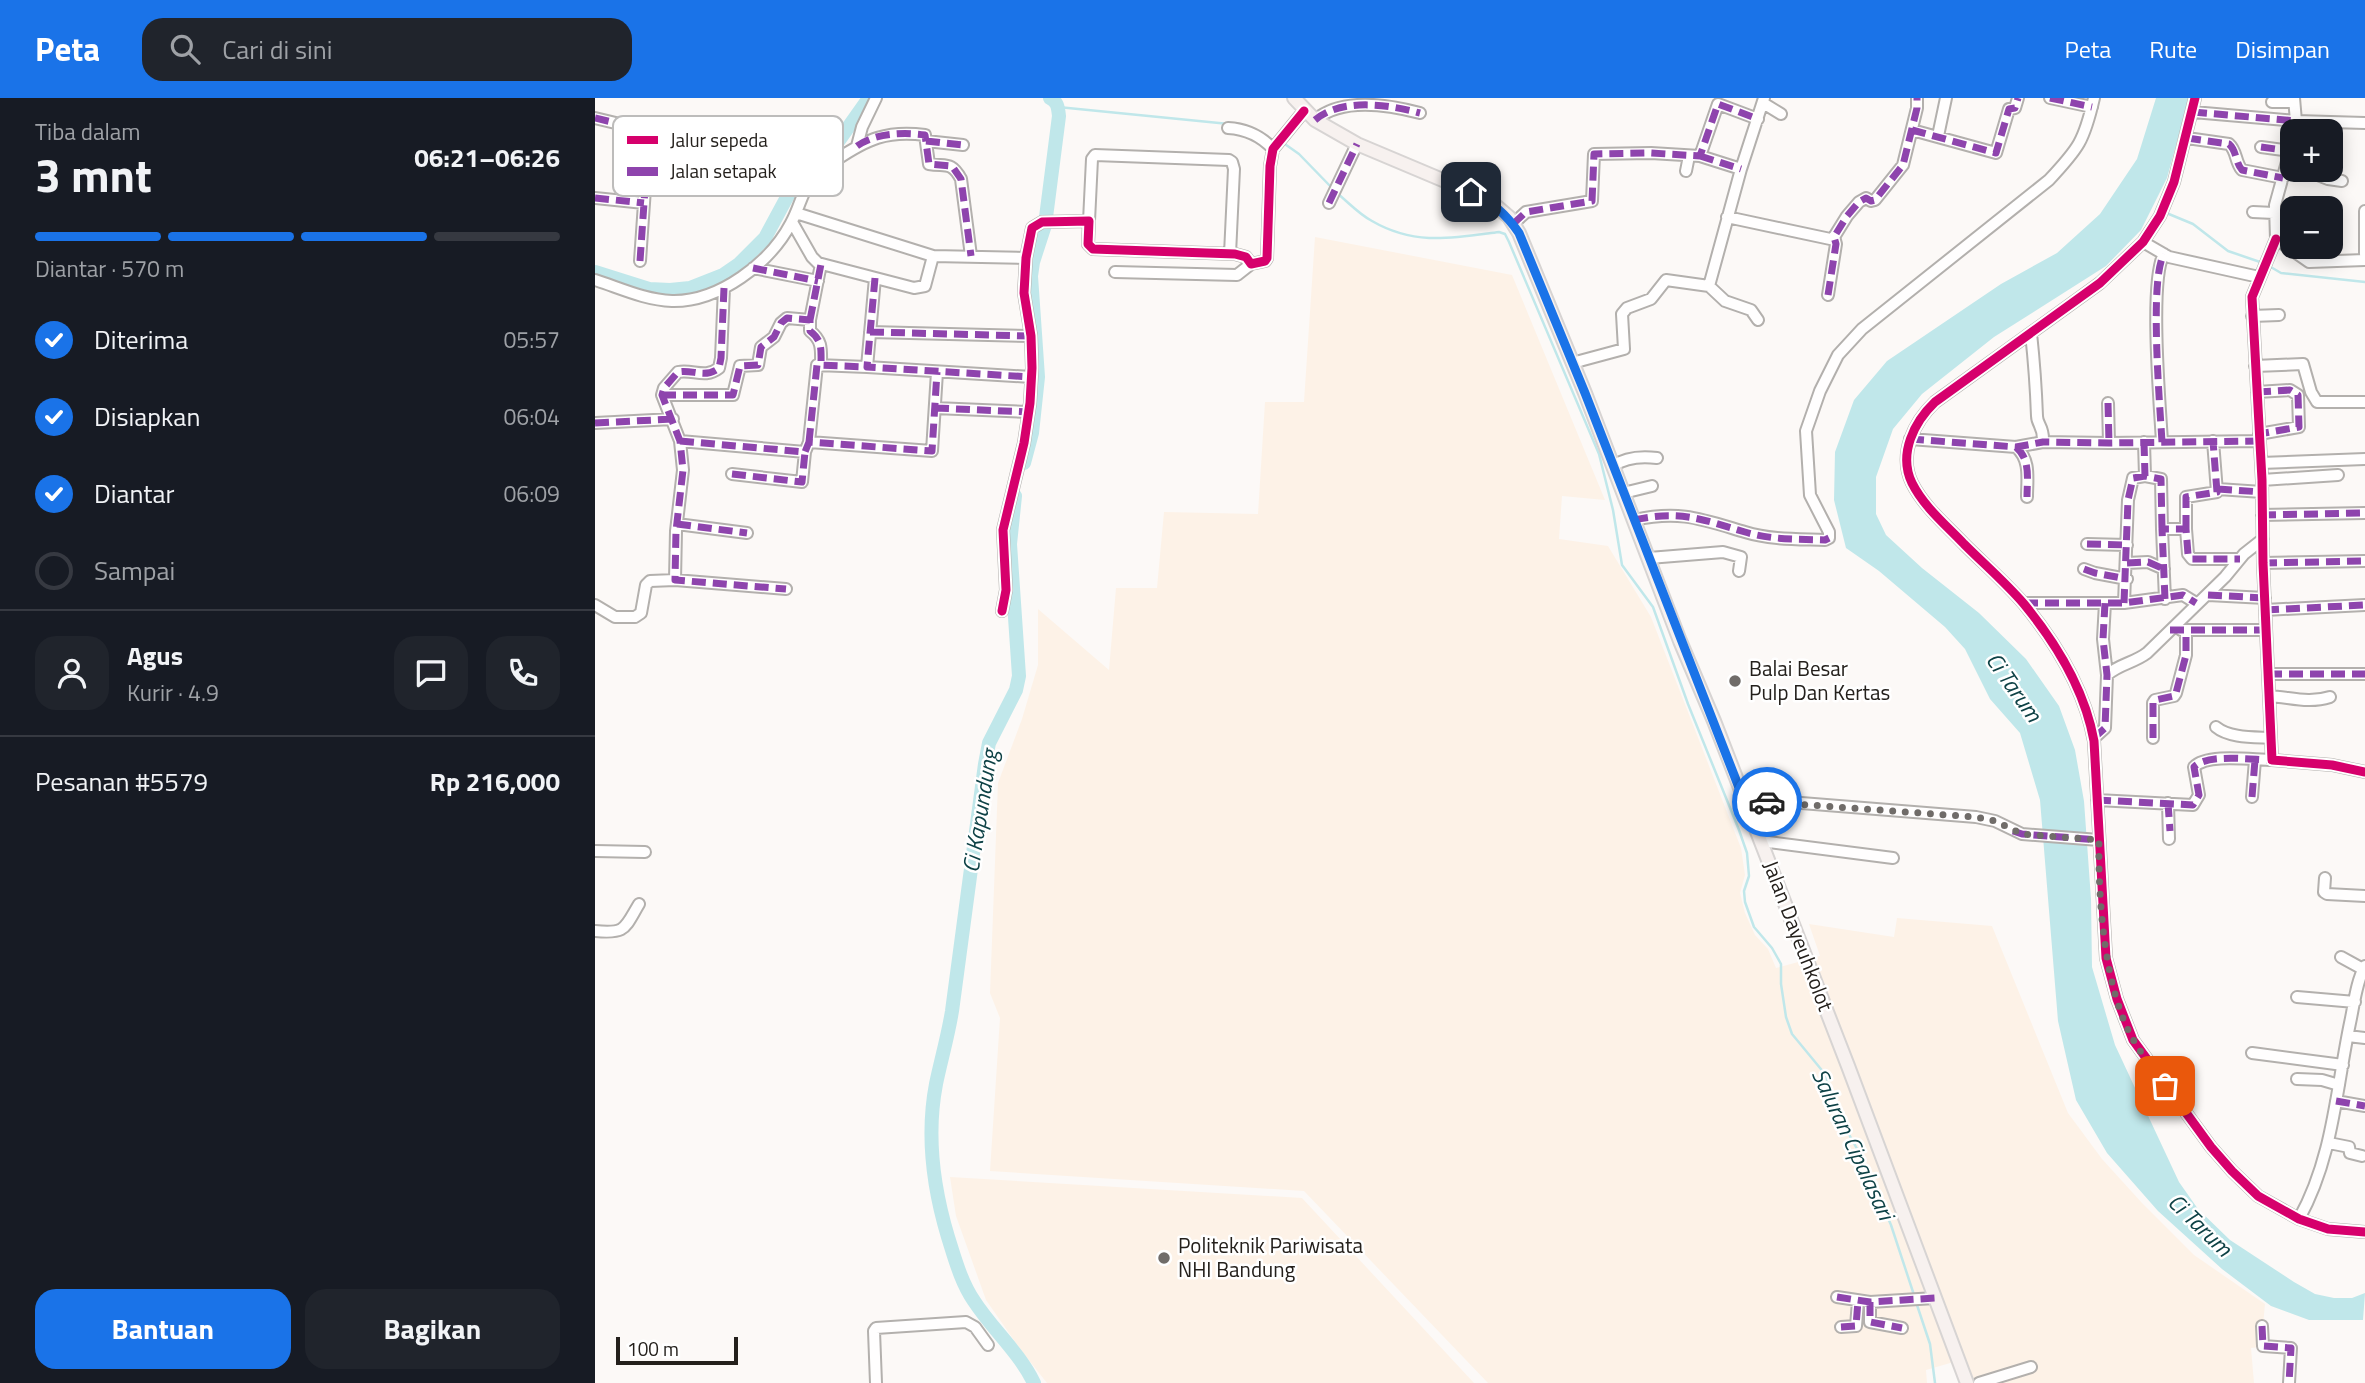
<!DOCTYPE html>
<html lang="id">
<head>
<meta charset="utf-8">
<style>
	:root { --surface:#171b24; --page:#20242c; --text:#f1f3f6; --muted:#9ea1a6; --line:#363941; --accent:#1a73e8 }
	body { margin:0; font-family:"Titillium Web",sans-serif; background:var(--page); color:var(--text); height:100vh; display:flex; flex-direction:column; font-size:26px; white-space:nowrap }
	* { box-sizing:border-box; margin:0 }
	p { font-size:23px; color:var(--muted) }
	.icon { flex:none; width:38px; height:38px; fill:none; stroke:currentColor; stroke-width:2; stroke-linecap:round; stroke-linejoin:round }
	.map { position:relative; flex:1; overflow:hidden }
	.panel { display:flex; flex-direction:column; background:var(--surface); width:595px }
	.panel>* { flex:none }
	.controls { position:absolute; left:1685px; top:21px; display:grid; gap:14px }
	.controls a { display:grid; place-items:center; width:63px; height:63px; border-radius:14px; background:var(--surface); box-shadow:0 4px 18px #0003; font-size:35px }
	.scale { position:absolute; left:21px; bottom:18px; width:122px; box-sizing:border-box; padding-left:7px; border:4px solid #24201c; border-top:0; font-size:19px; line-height:24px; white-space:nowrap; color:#24201c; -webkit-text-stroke:5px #fff; paint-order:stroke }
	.pin { position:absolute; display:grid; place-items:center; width:60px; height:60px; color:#fff; margin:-30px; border-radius:14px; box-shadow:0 4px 10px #0006 }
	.courier { position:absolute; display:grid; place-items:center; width:70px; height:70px; margin:-35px; border:5px solid #1a73e8; border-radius:50%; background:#fff; color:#222; box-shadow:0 2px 9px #0007 }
	.head em { font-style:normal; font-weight:700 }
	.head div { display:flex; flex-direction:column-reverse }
	.head { display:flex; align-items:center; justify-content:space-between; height:119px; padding:0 35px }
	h1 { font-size:46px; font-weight:700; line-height:52px }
	.bar { display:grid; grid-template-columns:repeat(4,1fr); gap:10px 7px; align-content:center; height:84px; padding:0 35px }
	.bar i { height:9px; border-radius:5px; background:var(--line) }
	.bar .selected { background:var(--accent) }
	.bar p { grid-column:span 4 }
	.line { display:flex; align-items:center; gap:18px; padding:0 35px; border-top:2px solid var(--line) }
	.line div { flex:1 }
	.round { display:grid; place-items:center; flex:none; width:74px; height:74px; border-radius:21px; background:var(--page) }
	ol { padding:0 35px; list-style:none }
	li { display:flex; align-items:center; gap:21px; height:77px }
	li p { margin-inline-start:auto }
	li .icon { padding:7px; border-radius:50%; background:var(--accent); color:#fff; stroke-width:4 }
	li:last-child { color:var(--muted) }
	li i { width:38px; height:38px; border:4px solid var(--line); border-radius:50% }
	.action { display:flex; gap:14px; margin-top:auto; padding:14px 35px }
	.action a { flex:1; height:80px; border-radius:21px; background:var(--accent); color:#fff; font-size:28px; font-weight:700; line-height:80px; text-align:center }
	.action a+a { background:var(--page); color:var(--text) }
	header { display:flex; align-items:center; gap:42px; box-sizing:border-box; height:98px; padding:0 35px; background:var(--accent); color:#fff }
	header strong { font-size:33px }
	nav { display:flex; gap:38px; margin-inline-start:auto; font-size:24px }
	.search { width:490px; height:63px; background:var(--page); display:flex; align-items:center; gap:18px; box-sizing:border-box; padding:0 24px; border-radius:21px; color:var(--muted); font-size:26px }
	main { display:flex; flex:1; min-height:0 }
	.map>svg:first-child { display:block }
	.built { fill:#fdf2e7 }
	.water { fill:#c0e7ea }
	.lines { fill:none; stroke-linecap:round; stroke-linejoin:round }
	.stream { stroke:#c0e7ea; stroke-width:2.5 }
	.river { stroke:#c0e7ea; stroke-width:14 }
	.minor-casing { stroke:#b3b0ad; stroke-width:14 }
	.major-casing { stroke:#d7d4d3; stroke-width:16 }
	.minor { stroke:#fffefe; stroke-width:10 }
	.major { stroke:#f7f1ef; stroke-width:12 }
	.quiet { stroke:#8e44ad; stroke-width:7; stroke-dasharray:14 7; stroke-linecap:butt }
	.cycleway-casing { stroke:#fff; stroke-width:13 }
	.cycleway { stroke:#d6006c; stroke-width:9 }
	.done { stroke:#706c69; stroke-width:7; stroke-dasharray:0 12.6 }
	.route { stroke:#1a73e8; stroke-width:9 }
	.poi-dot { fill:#706c69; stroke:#fff; stroke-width:2.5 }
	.labels { text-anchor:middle; stroke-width:5; stroke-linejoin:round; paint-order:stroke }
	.poi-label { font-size:21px; fill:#24201c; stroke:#fff; text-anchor:start }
	.street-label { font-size:21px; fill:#24201c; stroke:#fff }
	.water-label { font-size:23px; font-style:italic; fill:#0e4246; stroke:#fff }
	.key { fill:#fff; stroke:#bdbcbb; stroke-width:2 }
	.key-label { font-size:19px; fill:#24201c }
</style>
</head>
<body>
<header>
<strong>Peta</strong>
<div class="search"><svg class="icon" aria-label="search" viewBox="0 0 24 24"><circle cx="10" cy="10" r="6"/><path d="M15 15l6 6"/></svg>Cari di sini</div>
<nav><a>Peta</a><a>Rute</a><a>Disimpan</a></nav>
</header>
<main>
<section class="panel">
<div class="head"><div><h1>3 mnt</h1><p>Tiba dalam</p></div><em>06:21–06:26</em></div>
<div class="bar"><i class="selected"></i><i class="selected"></i><i class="selected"></i><i></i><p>Diantar · 570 m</p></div>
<ol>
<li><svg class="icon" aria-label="check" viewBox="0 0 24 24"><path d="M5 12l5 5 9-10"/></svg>Diterima<p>05:57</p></li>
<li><svg class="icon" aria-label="check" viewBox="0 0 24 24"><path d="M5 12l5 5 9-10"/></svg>Disiapkan<p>06:04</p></li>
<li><svg class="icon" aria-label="check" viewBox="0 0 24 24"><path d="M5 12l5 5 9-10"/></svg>Diantar<p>06:09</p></li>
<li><i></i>Sampai</li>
</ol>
<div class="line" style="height:126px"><a class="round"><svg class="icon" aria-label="person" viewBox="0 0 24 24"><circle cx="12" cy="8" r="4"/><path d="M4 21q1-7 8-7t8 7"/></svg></a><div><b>Agus</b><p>Kurir · 4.9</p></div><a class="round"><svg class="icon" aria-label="chat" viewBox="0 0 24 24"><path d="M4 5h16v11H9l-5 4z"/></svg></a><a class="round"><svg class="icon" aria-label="phone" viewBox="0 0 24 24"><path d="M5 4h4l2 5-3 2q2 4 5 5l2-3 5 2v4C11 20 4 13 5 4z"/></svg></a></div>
<div class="line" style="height:91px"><div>Pesanan #5579</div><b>Rp 216,000</b></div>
<div class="action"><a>Bantuan</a><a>Bagikan</a></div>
</section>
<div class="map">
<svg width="1770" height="1285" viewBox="0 0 1770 1285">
	<rect width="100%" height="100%" fill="#fcf9f7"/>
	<path class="built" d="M720,139L917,177L1010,402L967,398L964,441L1013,448L1056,519L1146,750L1150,777L1145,795L1150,815L1160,837L1173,851L1181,870L1225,858L1214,826L1299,839L1302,820L1397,828L1473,1015L1507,1061L1547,1105L1599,1157L1670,1206L1666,1249L1656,1250L1659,1285H1379L1369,1261L1331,1272L1332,1285H893L709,1093L395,1073L405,920L395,895L403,685L427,621L443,567V511L514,572L521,490H562L569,414L663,416L670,304H709Z
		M355,1079L707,1100L879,1285H452L425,1251L391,1202L361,1118Z"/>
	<path class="water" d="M1561,0H1594L1572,80L1546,132L1511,168L1399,239L1327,296L1298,331L1281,379V416L1291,437L1327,470L1384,515L1431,561L1464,608L1480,652L1489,703L1496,801L1497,869L1520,947L1584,1084L1603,1111L1635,1142L1699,1184L1720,1196L1739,1200H1757L1770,1195L1768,1222H1714L1676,1208L1627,1171L1563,1113L1512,1055L1481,1002L1463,923L1445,702L1425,635L1395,601L1370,551L1350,529L1284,473L1251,450L1239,402L1240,354L1259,302L1292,263L1406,186L1462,155L1505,116L1542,61Z"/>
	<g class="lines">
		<path class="stream" d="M463,9L634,26
			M687,44L704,56L738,91
			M743,96C754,105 765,117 777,123C820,148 858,140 904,134L910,136L914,144L1004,356L1018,412L1027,467L1058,509L1093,606L1144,732L1152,755L1154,778L1149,793L1150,804L1159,829L1177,850L1186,866V886L1191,919L1197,936L1230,976L1250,1029L1267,1060L1296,1127L1319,1197
			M1569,114L1598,126L1633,153L1668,165
			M1674,168L1686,175L1770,184
			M1321,1204L1335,1246L1340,1285"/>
		<path class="river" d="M0,174L54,191L75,192L95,190L128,177L144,166L170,140L198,88L240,48L274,0
			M429,365L437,335L443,279L436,178L438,164L450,127L464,18C463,10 463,4 455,0
			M420,398L415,446L424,578L421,592L394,645L390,666L357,913C353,938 346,962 341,986C331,1038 338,1089 353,1139C360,1161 366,1184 379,1203C397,1231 424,1254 439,1285"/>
		<g class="minor-casing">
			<path id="minor" d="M1455,0L1497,9
				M1600,0L1579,84L1565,118L1548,144L1505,185L1340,304C1319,324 1303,356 1317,385C1329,409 1351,427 1369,446C1389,466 1411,485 1429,506C1461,545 1490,593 1499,643L1511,860L1522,901L1538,942L1616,1049L1637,1073L1663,1098L1704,1121L1733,1131L1770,1134
				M1699,0L1701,23L1699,33
				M1677,4H1699
				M1168,5L1186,16
				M1598,14L1701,23L1770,25
				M0,20L54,33L212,88
				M720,22C746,0 791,6 825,15
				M633,30C651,31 666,38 678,51
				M1317,32L1401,55L1414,11L1420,10L1423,0
				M1343,38L1351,0
				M1592,40L1634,46C1642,53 1640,64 1647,72L1688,80
				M1698,42L1680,107L1681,141L1714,164L1770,162
				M331,43L368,47
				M262,48L267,29L281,0
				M1666,49L1696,53
				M1105,58L1146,71
				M1710,72L1733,81L1747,83
				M1091,73L1094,58
				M0,100L49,105
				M734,105L762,46
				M1770,113V156
				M1658,114L1679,115
				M201,115L338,158L431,160
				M1132,119L1240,142
				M494,123L497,61L500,57L634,62L637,64L639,71L635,156
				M197,124L217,159L223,165L319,190L330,188L338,158
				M918,126L931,114L997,103L999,56L1056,55L1105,58L1123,6L1163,21
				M1681,141L1657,199L1667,382L1668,465L1677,662L1737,667L1770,674
				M1548,144L1574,159L1664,179
				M45,163L54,33
				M158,170L223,183
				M520,174L642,177L656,166
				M280,180L272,269L436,279
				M0,182C25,190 50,202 77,203C124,204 175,165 196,125C204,111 207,94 216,82C223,73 232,68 241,62C272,41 292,32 330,37L334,66C351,69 356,63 366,81L376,158
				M1114,188L1146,71L1169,0
				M1233,197L1241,146L1239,139L1252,118L1264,104L1271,100L1276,103L1280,102L1308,67L1322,10V0
				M1657,218L1684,217
				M215,222L226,166
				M275,234L436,238
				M1436,235C1439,263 1441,290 1442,318C1442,327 1449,328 1448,344
				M977,265L1029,251L1027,216L1032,210L1056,201L1071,182L1114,188L1130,203L1156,212L1163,222
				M1660,268L1708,266L1716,294L1722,304H1770
				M1662,294L1695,292L1703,297L1704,329L1664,336
				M67,297H138L145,268L163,267L166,249L179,239L186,225L192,220L215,222V233C228,243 226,252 226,268
				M1513,305L1514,345
				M340,310L433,314
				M0,325L78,321
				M1315,341L1421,349L1448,344L1514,345L1664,343
				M85,343L210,354L214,344L337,353L342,274
				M214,344L222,267L272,269
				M1549,344L1550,378
				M1567,344C1565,308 1554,181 1569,156
				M1421,349C1436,362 1432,381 1432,399
				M1666,365L1770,361
				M1018,368C1031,359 1046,358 1062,360
				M137,376L207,384L210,354
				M1667,382L1743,377
				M1623,391L1667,394
				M1028,395L1057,388
				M1667,417L1770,415
				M1039,422C1085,412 1106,421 1150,434C1176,442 1203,441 1230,442L1234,440V434L1215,397L1211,333L1225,293L1243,257L1267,231L1454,82C1484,50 1489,43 1499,0
				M82,426L152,435
				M1591,431V399L1622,394L1618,343
				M1492,446L1532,447
				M1054,460L1128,454L1146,459L1144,473
				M1532,465L1553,464L1569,471
				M1668,465L1770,463
				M1489,471L1500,475L1532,481
				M80,482L81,433L88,372L85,343L67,297L69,290L83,274C98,271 110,281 124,270L126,260L129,190
				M1613,497L1670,500
				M1570,501L1567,431H1591L1593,456L1597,461H1645
				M1429,505H1529L1588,497L1601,505
				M1529,505L1533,402L1538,380L1550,378L1566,381L1567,431
				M0,507L20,519H40L46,515L51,487L55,483L80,482L191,491
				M1670,512L1770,507
				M407,513L411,492L408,432L429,345L435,305L437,270L436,238L429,195L431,160L437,130L447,124L494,123L493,146L498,151L640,156L651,159L656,166L670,163L672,160L675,68L678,51L709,13
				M1586,532H1671
				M1673,576H1770
				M1512,577C1524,566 1539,565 1552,555L1630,479L1649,456L1668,441
				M1674,598C1695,599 1713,606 1735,599
				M1621,629C1634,640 1659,639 1676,640
				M1499,640L1510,630L1512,577L1508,541L1510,505
				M1558,640V605L1560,602L1579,598L1581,595L1591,557V532
				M1657,699L1660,662
				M1502,702L1598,707L1604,697L1599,669C1612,655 1658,662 1677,662
				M1151,705L1194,704L1381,719L1400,723L1427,736L1504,742
				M1573,705L1574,741
				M1166,743L1298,760
				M0,753L50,754
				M1730,780L1729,794L1732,796L1770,798
				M0,833C31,836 29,831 44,806
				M1746,859L1768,871
				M1702,899L1760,904
				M1753,938L1770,940
				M1657,955L1748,967
				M1702,981L1727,982L1744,987
				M1741,1003L1770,1008
				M1734,1045L1754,1049L1755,1055L1767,1058
				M1704,1121C1738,1060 1741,992 1755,925C1759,907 1761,884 1770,868
				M1242,1199L1275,1204L1340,1200
				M1275,1204V1224L1307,1230
				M1667,1228L1668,1248L1696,1250L1694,1285
				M1246,1229L1261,1228L1263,1203
				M281,1285L279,1233L281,1230L371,1224L380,1229L393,1247
				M1384,1285L1436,1269"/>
		</g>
		<g class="major-casing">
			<path id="major" d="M699,0L720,22L762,46L876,94L900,107L914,119L924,135L990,295L1085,543L1119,623L1253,968L1372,1285"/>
		</g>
		<use href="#minor" class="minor"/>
		<use href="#major" class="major"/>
		<path class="quiet" d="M1455,0L1497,9
			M1598,14L1701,23
			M0,20L54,33L212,88
			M720,22C746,0 791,6 825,15
			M1317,32L1401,55L1414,11L1420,10L1423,0
			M1592,40L1634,46C1642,53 1640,64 1647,72L1688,80
			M331,43L368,47
			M262,48C280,35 309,34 330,37L334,66L357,68L366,81L376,158
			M1666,49L1696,53
			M1105,58L1146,71
			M0,100L49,105
			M734,105L762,46
			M918,126L931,114L997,103L999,56L1056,55L1105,58L1123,6L1163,21
			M45,163L54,33
			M158,170L223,183
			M280,180L272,269L436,279
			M129,190L126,260L124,270C110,281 98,271 83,274L69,290L67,297L85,343L88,372L81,433L80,482L191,491
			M1233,197L1241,146L1239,139L1252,118L1264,104L1271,100L1276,103L1280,102L1308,67L1322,10V0
			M215,222L226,166
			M275,234L436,238
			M1662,294L1695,292L1703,297L1704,329L1664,336
			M67,297H138L145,268L163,267L166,249L179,239L186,225L192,220L215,222V233C228,243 226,252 226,268
			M1513,305L1514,345
			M340,310L433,314
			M0,325L78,321
			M1315,341L1421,349L1448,344L1514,345L1664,343
			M85,343L210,354L214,344L337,353L342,274
			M214,344L222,267L272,269
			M1549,344L1550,378
			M1567,344C1565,308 1554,181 1569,156
			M1421,349C1436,362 1432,381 1432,399
			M137,376L207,384L210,354
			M1623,391L1667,394
			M1667,417L1770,415
			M1039,422C1085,412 1106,421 1150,434C1176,442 1203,441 1230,442L1234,440
			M82,426L152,435
			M1591,431V399L1622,394L1618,343
			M1492,446L1532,447
			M1532,465L1553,464L1569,471
			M1668,465L1770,463
			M1489,471L1500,475L1532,481
			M1613,497L1670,500
			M1570,501L1567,431H1591L1593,456L1597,461H1645
			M1429,505H1529L1588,497L1601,505
			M1529,505L1533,402L1538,380L1550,378L1566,381L1567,431
			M1670,512L1770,507
			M1575,532H1671
			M1673,576H1770
			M1499,640L1510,630L1512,577L1508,541L1510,505
			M1558,640V605L1560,602L1579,598L1581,595L1591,557V532
			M1657,699L1660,662
			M1502,702L1598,707L1604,697L1599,669C1612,655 1658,662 1677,662
			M1573,705L1575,733
			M1418,733L1427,736L1504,742
			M1741,1003L1770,1008
			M1242,1199L1275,1204L1340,1200
			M1275,1204V1224L1307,1230
			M1667,1228L1668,1248L1696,1250L1694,1285
			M1246,1229L1261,1228L1263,1203"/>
		<g class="cycleway-casing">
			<path id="cycleway" d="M1600,0L1579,84L1565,118L1548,144L1505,185L1340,304C1319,324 1303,356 1317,385C1329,409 1351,427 1369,446C1389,466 1411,485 1429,506C1461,545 1490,593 1499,643L1511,860L1522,901L1538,942L1616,1049L1637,1073L1663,1098L1704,1121L1733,1131L1770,1134
				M1681,141L1657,199L1667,382L1668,465L1677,662L1737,667L1770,674
				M407,513L411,492L408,432L429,345L435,305L437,270L436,238L429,195L431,160L437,130L447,124L494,123L493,146L498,151L640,156L651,159L656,166L670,163L672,160L675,68L678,51L709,13"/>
		</g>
		<use href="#cycleway" class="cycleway"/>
	</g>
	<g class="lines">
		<path class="done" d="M1172,704L1381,719L1400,723L1427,736L1504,742C1503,799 1509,893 1539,943C1548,959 1560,973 1570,988"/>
		<path class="route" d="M876,94C897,104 911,116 924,135L990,295L1150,705L1172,704"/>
	</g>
	<g class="poi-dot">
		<circle cx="1140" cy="583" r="7"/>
		<circle cx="569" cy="1160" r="7"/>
	</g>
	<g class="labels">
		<g class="poi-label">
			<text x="1154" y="578">Balai Besar<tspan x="1154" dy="24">Pulp Dan Kertas</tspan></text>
			<text x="583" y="1155">Politeknik Pariwisata<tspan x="583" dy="24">NHI Bandung</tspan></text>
		</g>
		<g class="street-label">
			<text transform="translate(1203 838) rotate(69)" y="7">Jalan Dayeuhkolot</text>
		</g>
		<g class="water-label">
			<text transform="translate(1419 589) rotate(55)" y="8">Ci Tarum</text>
			<text transform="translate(385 713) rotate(-81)" y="8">Ci Kapundung</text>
			<text transform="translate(1258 1046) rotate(65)" y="8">Saluran Cipalasari</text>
			<text transform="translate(1605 1127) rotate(44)" y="8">Ci Tarum</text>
		</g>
	</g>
	<rect x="18" y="18" width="230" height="80" rx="10" class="key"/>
	<rect x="32" y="38" width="31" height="8" fill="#d6006c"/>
	<rect x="32" y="69" width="31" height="9" fill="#8e44ad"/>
	<g class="key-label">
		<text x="75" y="49">Jalur sepeda</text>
		<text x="75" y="80">Jalan setapak</text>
	</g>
</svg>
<div class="controls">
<a>+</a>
<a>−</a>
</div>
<div class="scale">100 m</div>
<div class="pin" style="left:1570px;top:988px;background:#ea580c"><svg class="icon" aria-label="bag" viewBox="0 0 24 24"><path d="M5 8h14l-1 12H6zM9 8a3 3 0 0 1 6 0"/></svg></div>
<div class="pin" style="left:876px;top:94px;background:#1f2937"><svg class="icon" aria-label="home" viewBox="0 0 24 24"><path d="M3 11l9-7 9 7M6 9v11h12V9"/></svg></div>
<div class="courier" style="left:1172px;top:704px"><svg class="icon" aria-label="car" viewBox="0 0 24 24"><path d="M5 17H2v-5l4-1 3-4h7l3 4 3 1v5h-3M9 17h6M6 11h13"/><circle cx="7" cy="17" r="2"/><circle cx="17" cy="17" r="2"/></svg></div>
</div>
</main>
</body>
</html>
